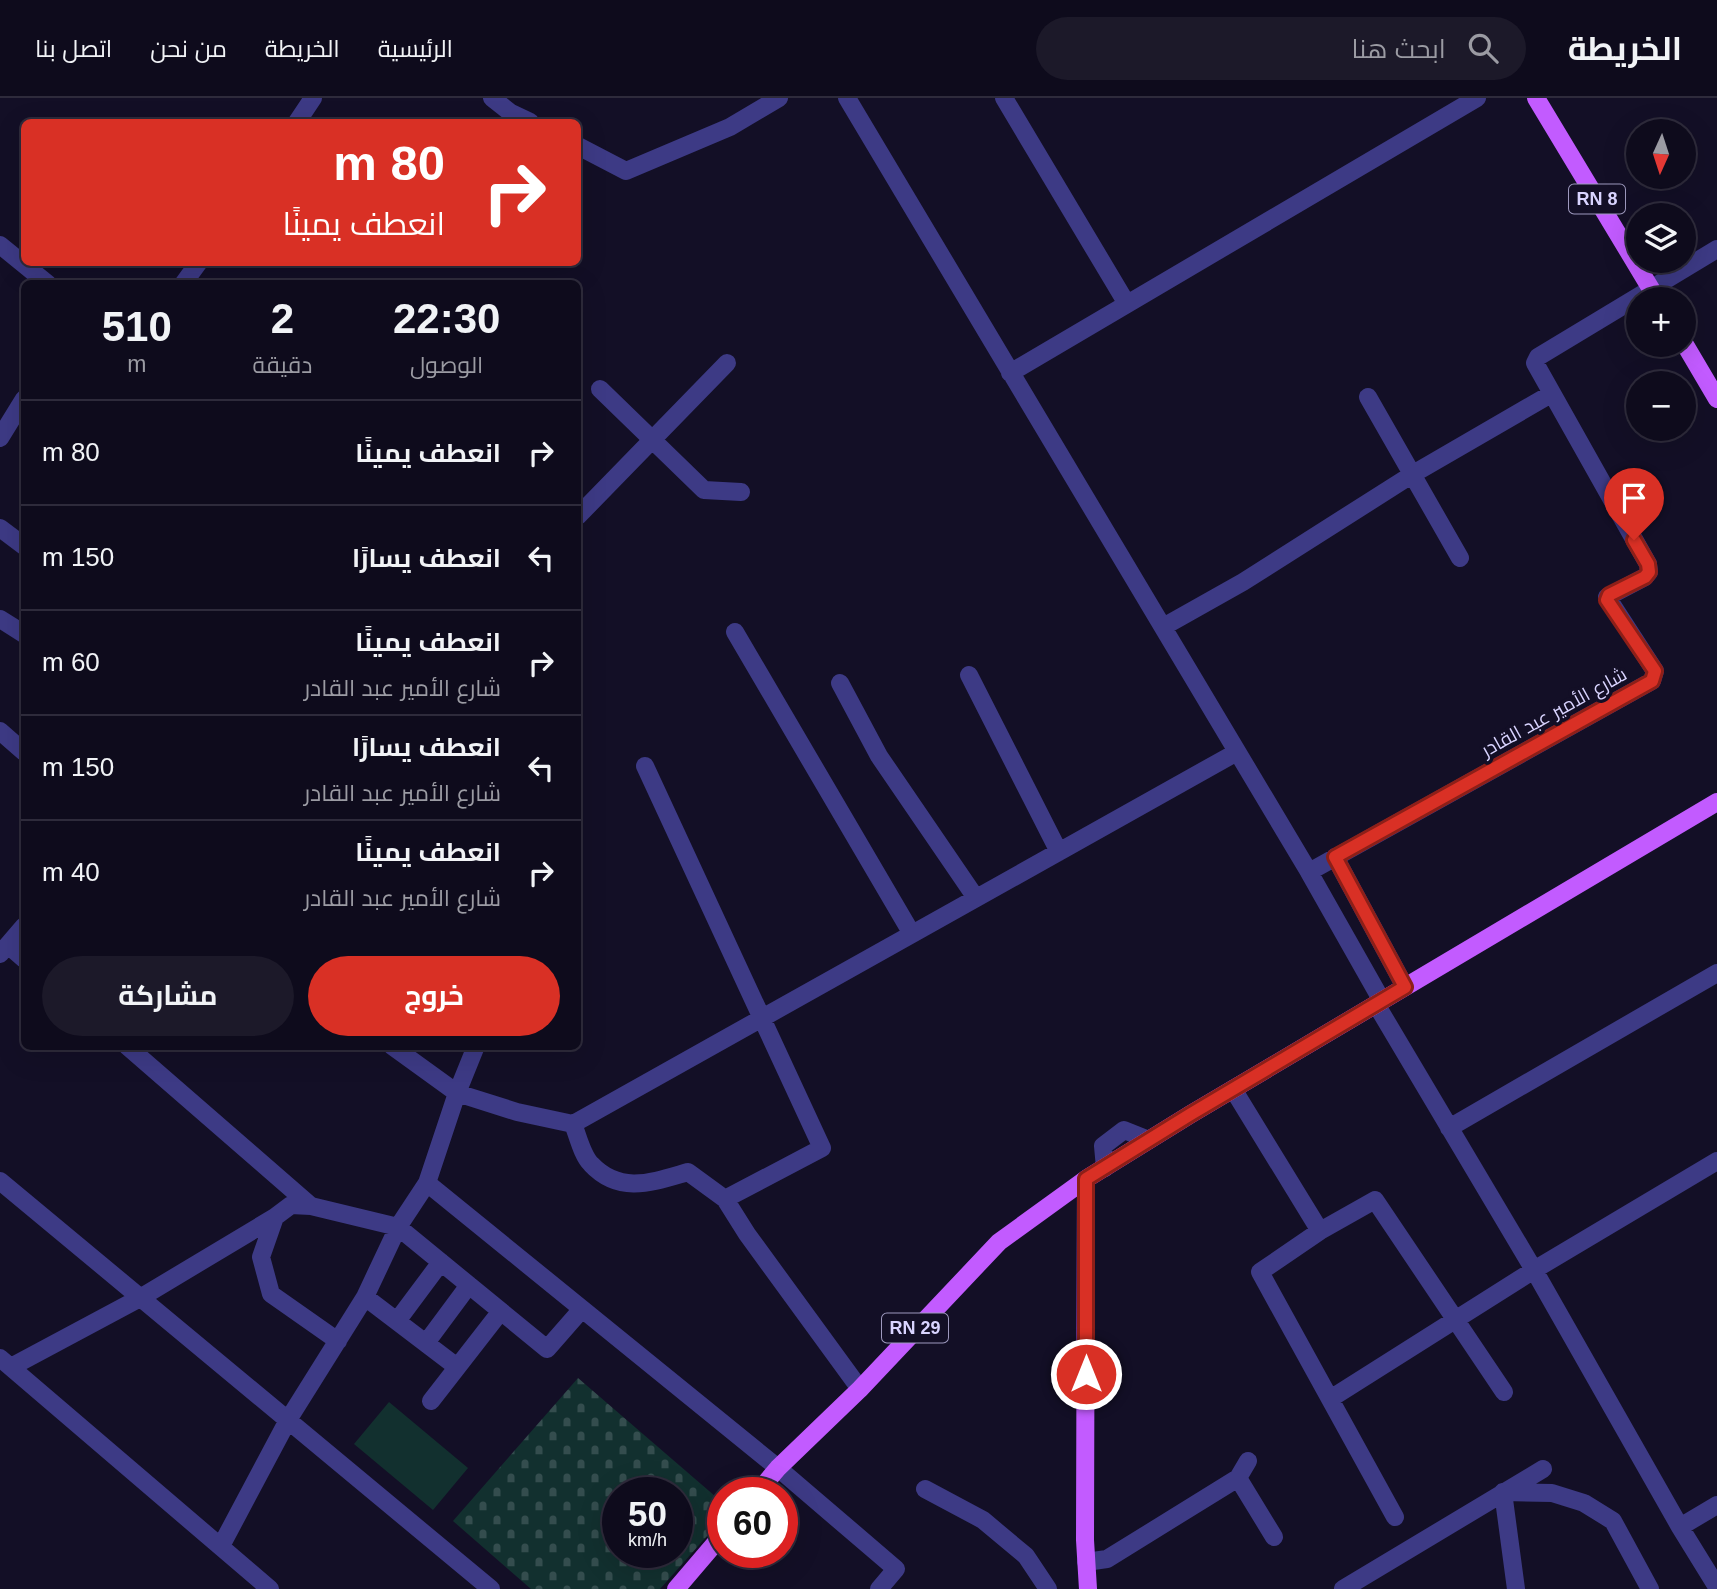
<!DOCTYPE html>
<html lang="ar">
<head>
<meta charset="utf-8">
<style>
	body { margin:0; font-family:Helvetica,Cairo,sans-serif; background:#1c1929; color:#f1f3f6; direction:rtl; height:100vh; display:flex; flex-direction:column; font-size:26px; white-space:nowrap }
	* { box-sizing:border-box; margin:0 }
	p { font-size:23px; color:#9b9ba3 }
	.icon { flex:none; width:38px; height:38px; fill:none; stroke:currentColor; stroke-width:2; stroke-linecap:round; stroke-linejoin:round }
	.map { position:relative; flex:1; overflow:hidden; direction:ltr }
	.details { position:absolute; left:21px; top:182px; width:560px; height:770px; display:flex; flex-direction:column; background:#0e0b1c; border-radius:10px; box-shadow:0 7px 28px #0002,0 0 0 2px #2e2b3b; direction:rtl }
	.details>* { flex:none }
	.banner { position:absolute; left:21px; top:21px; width:560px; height:147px; border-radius:10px; box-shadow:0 7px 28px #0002,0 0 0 2px #2e2b3b; direction:rtl; background:#d93025; color:#fff; overflow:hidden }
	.needle { width:46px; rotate:183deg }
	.fabs { position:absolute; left:1626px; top:21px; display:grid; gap:14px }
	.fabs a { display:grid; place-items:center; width:70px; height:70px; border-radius:50%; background:#0e0b1c; box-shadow:0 7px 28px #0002,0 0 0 2px #2e2b3b; font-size:35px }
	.speed { position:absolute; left:602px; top:1379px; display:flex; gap:14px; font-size:35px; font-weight:700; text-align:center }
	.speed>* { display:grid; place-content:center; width:91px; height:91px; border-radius:50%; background:#0e0b1c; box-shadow:0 7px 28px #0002,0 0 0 2px #2e2b3b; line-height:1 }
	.speed small { font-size:18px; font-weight:400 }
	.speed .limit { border:10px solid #d22; background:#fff; color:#111 }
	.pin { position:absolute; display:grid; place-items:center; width:60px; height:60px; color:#fff; margin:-72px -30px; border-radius:50% 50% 50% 0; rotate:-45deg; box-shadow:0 0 7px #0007 }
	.pin .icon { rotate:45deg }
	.me { position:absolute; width:77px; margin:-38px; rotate:0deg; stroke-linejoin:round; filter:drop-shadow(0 0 5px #0008) }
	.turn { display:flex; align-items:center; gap:24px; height:147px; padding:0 21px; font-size:32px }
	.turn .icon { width:91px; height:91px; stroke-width:2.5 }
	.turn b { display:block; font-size:49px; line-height:60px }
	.eta { display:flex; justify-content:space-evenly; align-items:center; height:119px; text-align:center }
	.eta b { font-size:42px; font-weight:700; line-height:49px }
	.primary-button { display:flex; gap:14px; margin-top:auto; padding:14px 21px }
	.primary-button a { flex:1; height:80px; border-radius:42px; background:#d93025; color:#fff; font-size:28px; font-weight:700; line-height:80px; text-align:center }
	.primary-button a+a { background:#1c1929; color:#f1f3f6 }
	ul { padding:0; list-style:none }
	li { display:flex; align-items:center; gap:21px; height:105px; padding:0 21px; border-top:2px solid #2e2b3b }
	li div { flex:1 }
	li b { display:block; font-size:26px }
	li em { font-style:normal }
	header { display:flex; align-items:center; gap:42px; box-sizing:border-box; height:98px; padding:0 35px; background:#0e0b1c; border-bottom:2px solid #2e2b3b }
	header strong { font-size:33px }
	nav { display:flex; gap:38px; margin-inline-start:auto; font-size:24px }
	.search { width:490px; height:63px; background:#1c1929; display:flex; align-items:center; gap:18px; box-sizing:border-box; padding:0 24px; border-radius:38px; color:#9b9ba3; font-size:26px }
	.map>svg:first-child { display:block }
	.cemetery { fill:url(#cemetery-stones); fill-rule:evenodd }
	.garden { fill:#12302f }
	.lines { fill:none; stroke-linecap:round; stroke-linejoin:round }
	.minor { stroke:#3d3a85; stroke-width:18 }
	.major { stroke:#c25bff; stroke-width:18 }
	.route-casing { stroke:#8d1f18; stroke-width:18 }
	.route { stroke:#d93025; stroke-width:12 }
	.labels { text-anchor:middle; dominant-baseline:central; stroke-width:7; stroke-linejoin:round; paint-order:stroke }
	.shield { fill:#130f26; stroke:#9e99be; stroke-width:2 }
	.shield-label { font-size:18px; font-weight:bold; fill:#d9d4ff }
	.street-label { font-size:19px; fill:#d9d4ff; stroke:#130f26 }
</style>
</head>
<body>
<header>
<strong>الخريطة</strong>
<div class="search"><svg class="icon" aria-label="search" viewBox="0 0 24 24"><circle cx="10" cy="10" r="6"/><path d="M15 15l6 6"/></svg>ابحث هنا</div>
<nav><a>الرئيسية</a><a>الخريطة</a><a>من نحن</a><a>اتصل بنا</a></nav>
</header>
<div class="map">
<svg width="1717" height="1491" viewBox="0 0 1717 1491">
	<defs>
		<pattern id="cemetery-stones" width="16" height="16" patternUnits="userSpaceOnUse" patternTransform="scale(1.75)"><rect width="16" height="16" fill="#12302f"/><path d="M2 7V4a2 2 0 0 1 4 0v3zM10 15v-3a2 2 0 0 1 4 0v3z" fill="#344d4e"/></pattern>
	</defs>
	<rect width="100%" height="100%" fill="#130f26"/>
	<path class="cemetery" d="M578,1280L723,1405V1420L660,1491H531L453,1423ZM618,1395H677V1454H618Z"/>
	<path class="garden" d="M389,1304L468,1370L433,1412L354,1346Z"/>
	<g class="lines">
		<path class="minor" d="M492,0L511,15L530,24
			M847,0L1309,774L1382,903
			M1004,0L1127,206
			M297,24L313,0
			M578,48L626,73L730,29L779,0
			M0,147L48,186
			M183,186L199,164
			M1010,275L1477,0
			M600,291L704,392L741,394
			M1368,299L1460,460
			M0,340L24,301
			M578,418L727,265
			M0,430L24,448
			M0,521L24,536
			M1163,529L1243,484L1413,376L1551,296
			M735,534L912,836
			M969,577L1059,754
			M840,585L879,658L976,800
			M0,633L24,654
			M645,668L822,1050L725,1101
			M1335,759L1405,889
			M1309,774L1652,583L1655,573L1607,499L1645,479L1649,474L1648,466L1535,265L1538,259L1717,151
			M8,847L24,861
			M0,856L24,828
			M1376,906L1534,1172L1680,1429L1717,1489
			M127,948L311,1108
			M392,948L457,995L517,1014L573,1026L1237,654
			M1233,991L1320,1133
			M573,1026C578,1038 582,1057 591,1066C620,1097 653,1084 688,1074L725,1101L747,1136L860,1291
			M1449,1030L1717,875
			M1105,1070L1103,1048L1124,1032L1149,1042
			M0,1083L491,1491
			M427,1085L778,1370L896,1471L879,1491
			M365,1199L457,1269
			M397,1223L441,1164
			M338,1243L271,1196L261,1159L275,1119L291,1107L311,1108L398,1129L547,1251L582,1211
			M426,1245L469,1187
			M0,1260L270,1491
			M11,1269L140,1200L275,1119
			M1330,1301L1534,1172L1717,1063
			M431,1303L501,1213
			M1238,1380L1274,1439
			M925,1391L983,1422L1026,1458L1048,1491
			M1395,1419L1260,1174L1320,1133L1375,1102L1504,1294
			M1680,1429L1717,1407
			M221,1448L288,1322L365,1199L398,1129L427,1085L457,995L476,948
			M1086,1464L1107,1461L1238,1380L1248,1363
			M1343,1491L1543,1371
			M1516,1491L1503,1394L1552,1395L1584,1405L1613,1423L1650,1491"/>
		<path class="major" d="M1536,0L1657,201
			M1684,245L1717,301
			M1086,1081L1085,1442L1088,1491
			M757,1395L778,1370L860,1291L999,1144L1086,1081L1191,1016L1717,704
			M676,1491L723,1436"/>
	</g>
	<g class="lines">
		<g class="route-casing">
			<path id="route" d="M1086,1276V1081L1191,1016L1405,889L1335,759L1652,583L1655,573L1607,502L1609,497L1645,479L1649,474L1648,466L1634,442"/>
		</g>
		<use href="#route" class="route"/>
	</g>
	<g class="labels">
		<g class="shield">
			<rect x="1569" y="86.5" width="56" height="29" rx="5"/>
			<rect x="882" y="1215.5" width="66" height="29" rx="5"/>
		</g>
		<g class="shield-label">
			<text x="1597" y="101">RN 8</text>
			<text x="915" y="1230">RN 29</text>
		</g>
		<g class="street-label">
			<text transform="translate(1554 614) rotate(-29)">شارع الأمير عبد القادر</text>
		</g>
	</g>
</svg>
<div class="fabs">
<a><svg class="needle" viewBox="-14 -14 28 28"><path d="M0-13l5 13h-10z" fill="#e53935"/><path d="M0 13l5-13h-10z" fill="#9b9ba3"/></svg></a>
<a><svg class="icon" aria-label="layers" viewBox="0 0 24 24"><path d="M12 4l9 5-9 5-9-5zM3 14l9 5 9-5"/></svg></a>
<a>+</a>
<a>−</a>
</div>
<div class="speed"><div>50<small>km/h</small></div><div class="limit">60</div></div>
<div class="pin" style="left:1634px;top:442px;background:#d93025"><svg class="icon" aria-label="arrive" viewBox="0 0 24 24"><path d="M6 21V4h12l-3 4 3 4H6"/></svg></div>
<svg class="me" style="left:1086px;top:1276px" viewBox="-20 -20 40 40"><circle r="17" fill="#d93025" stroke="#fff" stroke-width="3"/><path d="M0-11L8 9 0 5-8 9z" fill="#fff"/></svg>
<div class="banner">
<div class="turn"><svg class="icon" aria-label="right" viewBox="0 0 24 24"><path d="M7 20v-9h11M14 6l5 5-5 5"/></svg><div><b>80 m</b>انعطف يمينًا</div></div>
</div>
<section class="details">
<div class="eta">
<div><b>22:30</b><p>الوصول</p></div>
<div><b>2</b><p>دقيقة</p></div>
<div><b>510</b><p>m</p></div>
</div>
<ul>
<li><svg class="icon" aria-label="right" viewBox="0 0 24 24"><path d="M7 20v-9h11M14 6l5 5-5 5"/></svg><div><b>انعطف يمينًا</b></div><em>80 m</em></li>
<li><svg class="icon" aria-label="left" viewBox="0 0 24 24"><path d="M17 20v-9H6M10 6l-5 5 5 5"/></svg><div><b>انعطف يسارًا</b></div><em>150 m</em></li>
<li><svg class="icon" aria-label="right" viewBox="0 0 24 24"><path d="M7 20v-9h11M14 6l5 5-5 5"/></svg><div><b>انعطف يمينًا</b><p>شارع الأمير عبد القادر</p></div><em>60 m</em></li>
<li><svg class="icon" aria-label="left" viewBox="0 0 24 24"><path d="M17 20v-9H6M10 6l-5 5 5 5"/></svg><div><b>انعطف يسارًا</b><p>شارع الأمير عبد القادر</p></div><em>150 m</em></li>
<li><svg class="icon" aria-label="right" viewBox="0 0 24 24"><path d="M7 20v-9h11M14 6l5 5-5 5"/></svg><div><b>انعطف يمينًا</b><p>شارع الأمير عبد القادر</p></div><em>40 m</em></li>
</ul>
<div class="primary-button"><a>خروج</a><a>مشاركة</a></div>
</section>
</div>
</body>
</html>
